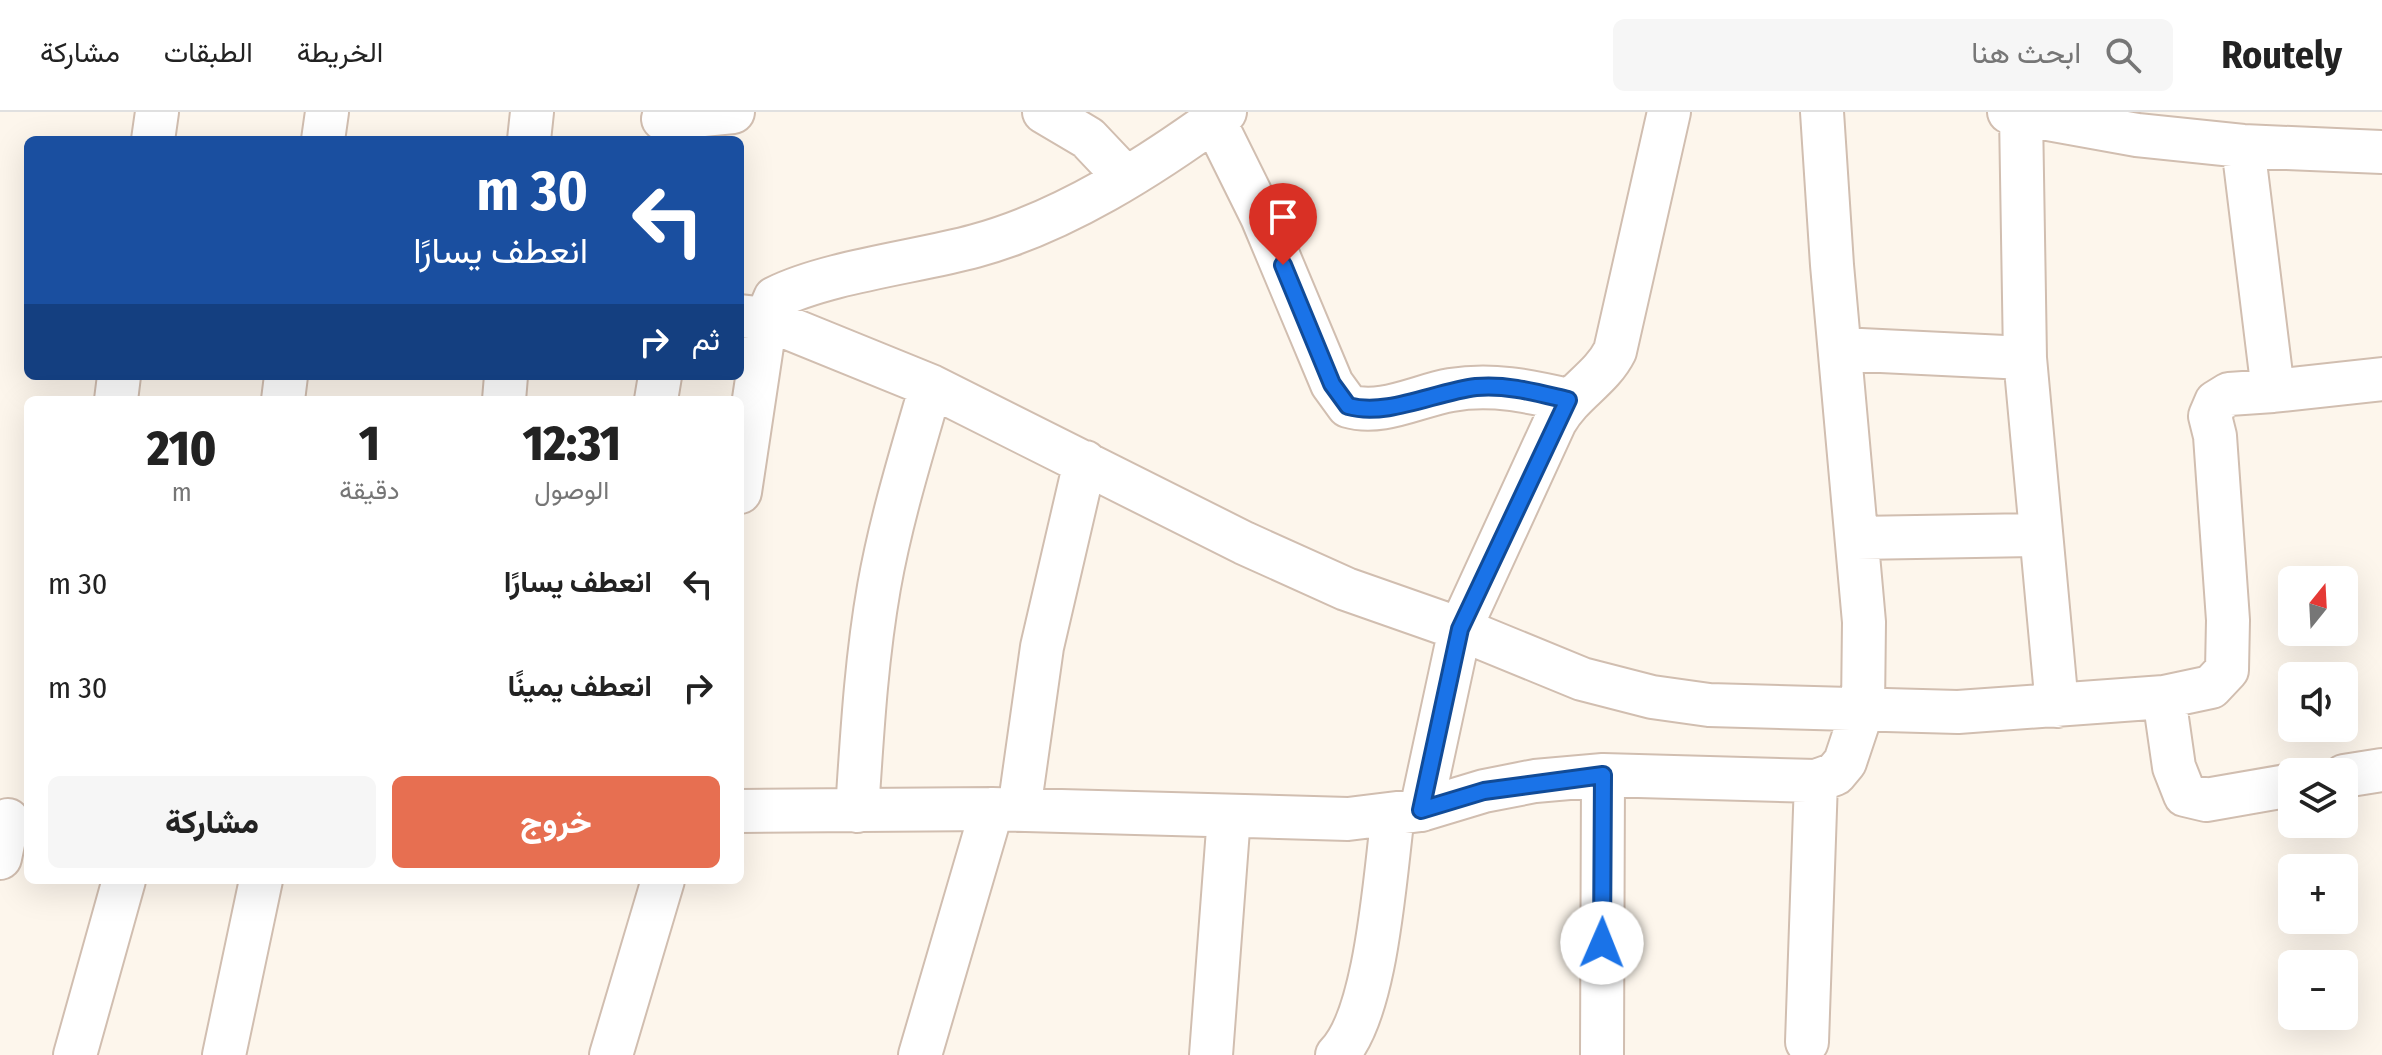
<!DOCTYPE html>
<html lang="ar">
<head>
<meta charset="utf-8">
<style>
	body { margin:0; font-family:"Fira Sans Condensed",Vazirmatn,sans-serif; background:#f6f6f6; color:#222; direction:rtl; height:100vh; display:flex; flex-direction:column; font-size:30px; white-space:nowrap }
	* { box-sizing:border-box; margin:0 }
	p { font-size:26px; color:#767676 }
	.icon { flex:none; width:44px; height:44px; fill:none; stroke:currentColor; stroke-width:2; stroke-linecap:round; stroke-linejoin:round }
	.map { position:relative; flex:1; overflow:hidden; direction:ltr }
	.sheet { position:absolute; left:24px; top:284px; width:720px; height:488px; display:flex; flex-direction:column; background:#fff; border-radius:12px; box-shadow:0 8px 32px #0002; direction:rtl }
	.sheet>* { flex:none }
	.banner { position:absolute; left:24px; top:24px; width:720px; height:244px; border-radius:12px; box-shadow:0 8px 32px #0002; direction:rtl; background:#1a4fa0; color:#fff; overflow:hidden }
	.needle { width:52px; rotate:18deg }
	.tools { position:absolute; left:2278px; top:454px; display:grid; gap:16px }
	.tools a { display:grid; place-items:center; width:80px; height:80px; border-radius:12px; background:#fff; box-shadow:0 8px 32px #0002; font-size:40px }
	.pin { position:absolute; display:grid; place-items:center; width:68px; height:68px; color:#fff; margin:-82px -34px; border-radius:50% 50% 50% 0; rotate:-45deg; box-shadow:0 0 8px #0007 }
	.pin .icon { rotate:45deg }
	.me { position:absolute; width:88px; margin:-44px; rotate:1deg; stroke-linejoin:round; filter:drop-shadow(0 0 6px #0008) }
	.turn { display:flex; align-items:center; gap:28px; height:168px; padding:0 24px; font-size:36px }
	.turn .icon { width:104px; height:104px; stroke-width:2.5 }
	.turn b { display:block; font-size:56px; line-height:68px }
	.then { display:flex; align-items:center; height:76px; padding:0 24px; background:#0003; gap:16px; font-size:30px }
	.eta { display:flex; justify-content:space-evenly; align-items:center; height:136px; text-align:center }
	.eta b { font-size:48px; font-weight:800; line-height:56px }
	.button { display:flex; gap:16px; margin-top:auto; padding:16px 24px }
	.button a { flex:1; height:92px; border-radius:12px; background:#e76f51; color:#fff; font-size:32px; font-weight:800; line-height:92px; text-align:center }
	.button a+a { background:#f6f6f6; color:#222 }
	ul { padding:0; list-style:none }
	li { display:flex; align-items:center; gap:24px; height:104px; padding:0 24px }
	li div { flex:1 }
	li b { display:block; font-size:30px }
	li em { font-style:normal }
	header { display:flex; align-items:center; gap:48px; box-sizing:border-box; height:112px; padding:0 40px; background:#fff; border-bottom:2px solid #e0e0e0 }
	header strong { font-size:38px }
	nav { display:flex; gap:44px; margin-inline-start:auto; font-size:28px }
	.search { width:560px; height:72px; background:#f6f6f6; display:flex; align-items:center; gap:20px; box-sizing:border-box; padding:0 28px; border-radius:12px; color:#767676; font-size:30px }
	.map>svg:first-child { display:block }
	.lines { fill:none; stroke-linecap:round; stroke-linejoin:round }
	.minor-casing { stroke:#d1beb0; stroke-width:46 }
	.minor { stroke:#fff; stroke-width:42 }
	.route-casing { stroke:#114b97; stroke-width:20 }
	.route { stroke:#1a73e8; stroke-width:14 }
</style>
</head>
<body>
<header>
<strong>Routely</strong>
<div class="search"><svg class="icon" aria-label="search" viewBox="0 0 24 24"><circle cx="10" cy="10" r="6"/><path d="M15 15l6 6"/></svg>ابحث هنا</div>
<nav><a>الخريطة</a><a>الطبقات</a><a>مشاركة</a></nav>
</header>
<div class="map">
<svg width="2382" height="943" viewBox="0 0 2382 943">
	<rect width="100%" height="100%" fill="#fdf6ec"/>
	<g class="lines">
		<g class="minor-casing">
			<path id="minor" d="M1044,0L1088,26L1124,64
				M1669,0L1615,239C1601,267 1572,280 1555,310L1460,517L1582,567L1652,585L1709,593L1958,600L2164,585L2174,655L2185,683L2206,688L2292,673
				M2009,0L2137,23L2243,34L2382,40
				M2021,2L2025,246L2057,594
				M663,7L733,0
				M1214,8L1262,105L1332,272L1348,294C1382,304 1417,284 1451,278C1492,271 1528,279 1568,288
				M153,28L157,0
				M323,28L327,0
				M529,28L532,0
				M2243,34L2273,279L2382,267
				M740,204L766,207L931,274L1244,431L1346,477L1460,517L1421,698
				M1840,237L2025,246
				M116,288L119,264
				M283,288L286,264
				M504,288L506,264
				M656,288L660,264
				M740,380L766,207L775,186C827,160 916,150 975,134C1064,110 1151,54 1225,0
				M1857,426L2041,423
				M2164,585L2211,575L2227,558L2228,508L2215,324L2210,304L2216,290L2229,282L2273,279
				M2344,664L2382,658
				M1816,669L1835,662L1845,650L1863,596L1864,510L1832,153L1822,0
				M1019,698L1042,535L1085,350
				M740,699L992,697L1348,707L1421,698L1484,679L1535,669L1603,663L1816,669L1807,930
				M857,699C862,624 866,549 879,475C891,407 912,340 931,274
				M0,746L8,708
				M75,943L124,768
				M224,943L261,768
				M611,943L663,768
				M920,943L992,697
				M1211,943L1229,704
				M1337,943C1377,903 1385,761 1393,703
				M1602,943L1603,663"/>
		</g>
		<use href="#minor" class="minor"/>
	</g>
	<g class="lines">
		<g class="route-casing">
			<path id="route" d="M1283,153L1332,272L1348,294C1387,305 1435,280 1476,275C1507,272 1538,281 1568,288L1460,517L1421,698L1484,679L1603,663L1602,831"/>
		</g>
		<use href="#route" class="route"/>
	</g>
</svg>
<div class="tools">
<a><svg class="needle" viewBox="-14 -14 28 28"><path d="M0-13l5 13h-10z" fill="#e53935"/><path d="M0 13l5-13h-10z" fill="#767676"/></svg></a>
<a><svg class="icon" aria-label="sound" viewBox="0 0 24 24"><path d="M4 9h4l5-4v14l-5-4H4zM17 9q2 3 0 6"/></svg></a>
<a><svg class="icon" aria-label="layers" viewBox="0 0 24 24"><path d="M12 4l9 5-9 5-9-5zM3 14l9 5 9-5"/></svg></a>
<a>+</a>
<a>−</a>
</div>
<div class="pin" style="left:1283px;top:153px;background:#d93025"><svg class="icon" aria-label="arrive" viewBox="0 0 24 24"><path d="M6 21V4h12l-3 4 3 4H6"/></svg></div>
<svg class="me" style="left:1602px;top:831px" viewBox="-20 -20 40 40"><circle r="19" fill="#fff"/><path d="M0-13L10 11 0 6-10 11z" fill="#1a73e8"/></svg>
<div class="banner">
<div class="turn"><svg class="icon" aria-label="left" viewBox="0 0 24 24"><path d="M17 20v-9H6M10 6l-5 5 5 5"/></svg><div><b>30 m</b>انعطف يسارًا</div></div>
<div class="then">ثم<svg class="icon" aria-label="right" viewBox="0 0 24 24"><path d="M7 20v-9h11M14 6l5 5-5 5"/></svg></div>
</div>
<section class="sheet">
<div class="eta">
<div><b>12:31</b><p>الوصول</p></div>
<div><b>1</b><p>دقيقة</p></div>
<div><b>210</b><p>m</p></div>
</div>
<ul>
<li><svg class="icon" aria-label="left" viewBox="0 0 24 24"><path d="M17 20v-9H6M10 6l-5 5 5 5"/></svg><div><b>انعطف يسارًا</b></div><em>30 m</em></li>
<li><svg class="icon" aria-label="right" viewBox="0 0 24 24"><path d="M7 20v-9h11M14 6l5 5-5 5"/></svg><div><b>انعطف يمينًا</b></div><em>30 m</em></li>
</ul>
<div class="button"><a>خروج</a><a>مشاركة</a></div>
</section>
</div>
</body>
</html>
